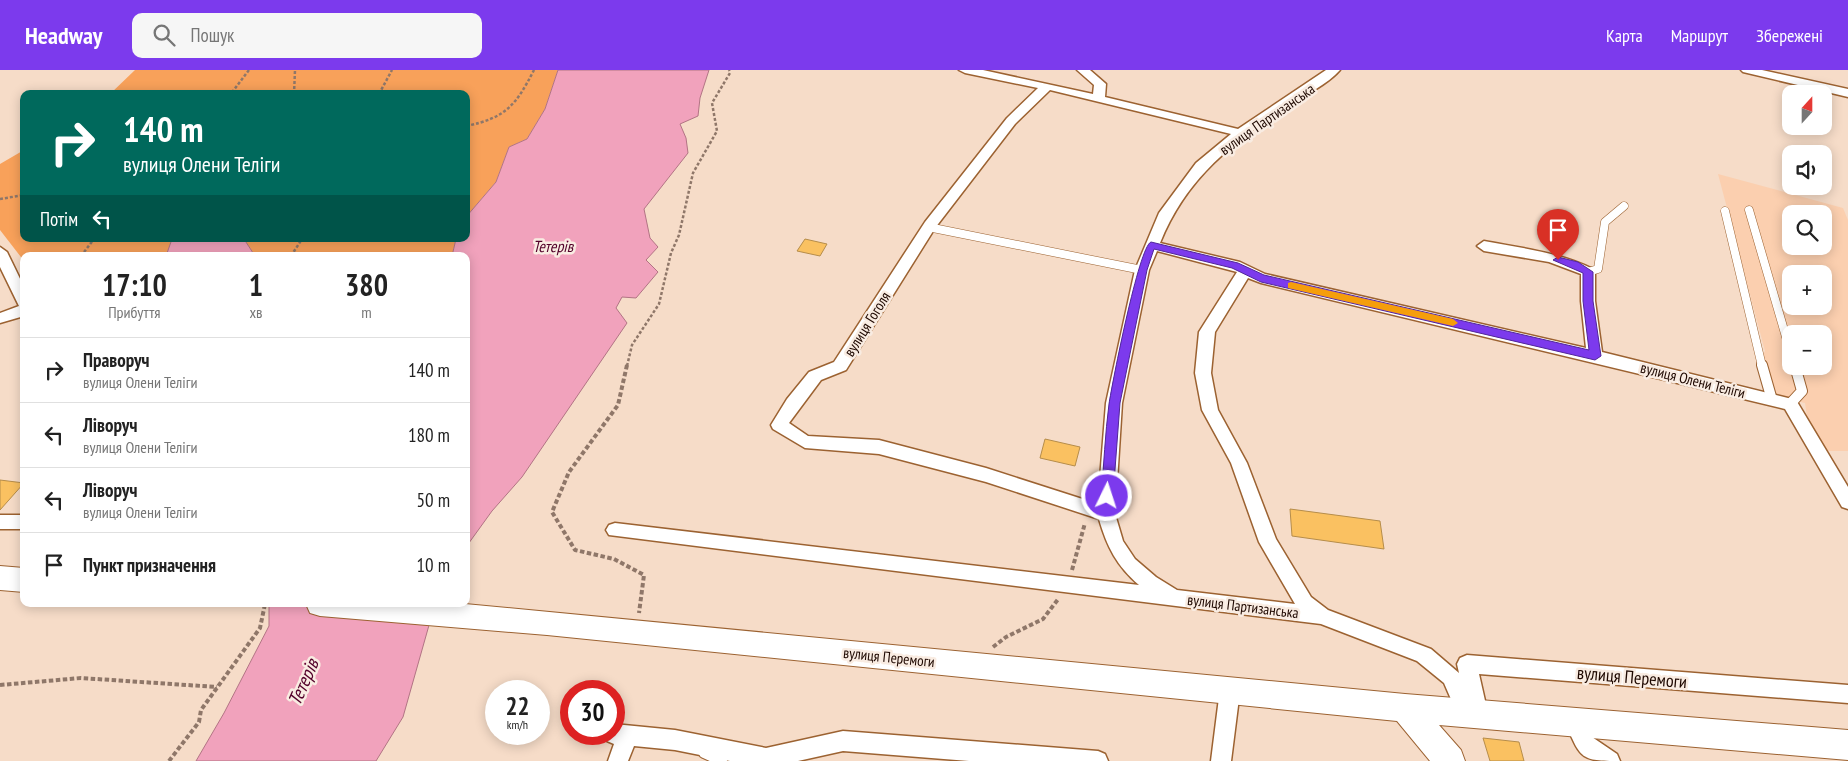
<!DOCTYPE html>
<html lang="uk">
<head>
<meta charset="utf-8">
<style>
	body { margin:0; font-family:"PT Sans Narrow",sans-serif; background:#f6f6f6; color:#222; height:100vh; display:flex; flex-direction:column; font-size:19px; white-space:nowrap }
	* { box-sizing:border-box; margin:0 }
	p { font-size:16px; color:#767676 }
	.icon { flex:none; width:28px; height:28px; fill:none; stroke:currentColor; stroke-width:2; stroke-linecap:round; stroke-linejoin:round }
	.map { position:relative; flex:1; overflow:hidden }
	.side { position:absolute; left:20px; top:182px; width:450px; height:355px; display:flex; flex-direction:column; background:#fff; border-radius:10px; box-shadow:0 2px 12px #0003 }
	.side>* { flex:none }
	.top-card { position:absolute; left:20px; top:20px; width:450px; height:152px; border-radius:10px; box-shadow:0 2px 12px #0003; background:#00695c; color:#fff; overflow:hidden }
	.needle { width:32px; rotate:21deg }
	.buttons { position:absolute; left:1782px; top:15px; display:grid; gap:10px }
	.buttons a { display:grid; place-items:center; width:50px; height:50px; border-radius:10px; background:#fff; box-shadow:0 2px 12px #0003; font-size:25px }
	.speed { position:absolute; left:485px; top:610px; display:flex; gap:10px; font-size:25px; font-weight:700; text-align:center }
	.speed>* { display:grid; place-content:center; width:65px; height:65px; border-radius:50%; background:#fff; box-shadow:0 2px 12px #0003; line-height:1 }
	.speed small { font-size:12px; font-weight:400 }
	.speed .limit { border:8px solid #d22; background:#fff; color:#111 }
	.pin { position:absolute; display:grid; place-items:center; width:42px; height:42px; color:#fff; margin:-51px -21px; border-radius:50% 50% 50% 0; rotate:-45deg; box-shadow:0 0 5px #0007 }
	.pin .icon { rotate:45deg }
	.me { position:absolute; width:55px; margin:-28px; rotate:4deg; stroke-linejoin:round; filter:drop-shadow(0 0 4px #0008) }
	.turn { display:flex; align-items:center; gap:18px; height:105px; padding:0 20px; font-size:22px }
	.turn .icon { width:65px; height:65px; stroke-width:2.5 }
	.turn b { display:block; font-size:35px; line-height:42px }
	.then { display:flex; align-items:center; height:48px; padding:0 20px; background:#0003; gap:10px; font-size:19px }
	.eta { display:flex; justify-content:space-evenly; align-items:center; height:85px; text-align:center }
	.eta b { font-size:30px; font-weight:700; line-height:35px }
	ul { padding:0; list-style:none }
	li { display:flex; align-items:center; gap:15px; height:65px; padding:0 20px; border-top:1px solid #e0e0e0 }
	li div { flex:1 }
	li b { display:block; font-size:19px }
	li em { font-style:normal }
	header { display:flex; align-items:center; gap:30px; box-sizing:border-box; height:70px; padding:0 25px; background:#7c3aed; color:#fff }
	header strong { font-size:24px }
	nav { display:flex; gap:28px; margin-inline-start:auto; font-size:18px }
	.search { width:350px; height:45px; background:#f6f6f6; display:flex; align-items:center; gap:12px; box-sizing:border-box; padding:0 18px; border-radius:10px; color:#767676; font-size:19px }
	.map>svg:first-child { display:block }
	.built { fill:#fbcfaf; fill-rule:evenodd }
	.green { fill:#f8a15a }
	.water { fill:#f1a2bc; stroke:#b27484 }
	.building { fill:#fac161; stroke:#b68d4a }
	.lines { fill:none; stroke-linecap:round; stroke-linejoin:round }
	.lane-far1-casing { stroke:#9c6231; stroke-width:9 }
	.lane-casing { stroke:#9c6231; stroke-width:12 }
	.street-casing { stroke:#9c6231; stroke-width:3 }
	.secondary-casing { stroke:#9c6231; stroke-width:2 }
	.path-far1 { stroke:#8f7769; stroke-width:2.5; stroke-dasharray:3 2; stroke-linecap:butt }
	.path { stroke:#8f7769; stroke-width:4; stroke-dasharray:4.5 2.5; stroke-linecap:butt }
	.lane-far1 { stroke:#fff; stroke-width:8 }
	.lane { stroke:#fff; stroke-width:10 }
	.street { fill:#fff; fill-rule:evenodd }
	.secondary { fill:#fff; fill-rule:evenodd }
	.route { fill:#7c3aed; stroke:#51269a }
	.slow { fill:#f59e0b }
	.labels { text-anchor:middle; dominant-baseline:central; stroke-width:5; stroke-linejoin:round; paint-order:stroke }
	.street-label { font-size:15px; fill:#1e0800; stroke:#f9ece2 }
	.water-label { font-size:16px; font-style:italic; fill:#53012a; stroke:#f9ece2 }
	.near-street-label { font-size:18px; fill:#1e0800; stroke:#f9ece2 }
	.near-water-label { font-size:19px; font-style:italic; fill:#53012a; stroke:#f9ece2 }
</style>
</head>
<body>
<header>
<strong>Headway</strong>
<div class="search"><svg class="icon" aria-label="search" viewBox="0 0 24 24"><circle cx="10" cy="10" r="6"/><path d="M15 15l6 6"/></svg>Пошук</div>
<nav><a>Карта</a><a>Маршрут</a><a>Збережені</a></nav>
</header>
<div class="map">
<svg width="1848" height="691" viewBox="0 0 1848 691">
	<rect width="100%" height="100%" fill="#f6dcc8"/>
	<path class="built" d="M1718,104L1843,138L1848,150V381H1824L1807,347L1805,333L1770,325L1762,287L1765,281ZM1791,144H1824V176H1791ZM1791,204H1824V236H1791ZM1791,264H1824V296H1791Z"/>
	<path class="green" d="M135,0H558L545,39L527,69L509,77L496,112L466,147V24H110Z
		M24,80V169H172L166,186H24V191L0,160V94Z
		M244,169H456L452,186H255Z"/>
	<path class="water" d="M558,0H709L700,28L698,46L680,54L686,68L688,83L644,139L650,168L658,177L646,190L658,202L636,228L622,227L616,238L627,253L522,407L492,441L466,477V186H452L456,169H466V147L496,112L509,77L527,69L545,39Z
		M172,169H244L255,186H166Z
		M269,534H435L403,647L376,691H196L224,643L269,556Z"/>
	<path class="building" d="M805,169L827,174L820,186L797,181Z
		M1045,369L1080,377L1075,396L1040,388Z
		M0,410L24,413L0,440Z
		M1290,439L1380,451L1384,479L1292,466Z
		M1483,668L1519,672L1524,691H1490Z"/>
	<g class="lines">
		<g class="lane-far1-casing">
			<path id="lane-far1" d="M1749,140L1791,284
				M1725,141L1762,296
				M928,157L1142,200
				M1588,202L1598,199L1605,152L1624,136"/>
		</g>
		<g class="lane-casing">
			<path id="lane" d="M1762,295L1772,330
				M1790,334L1802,321L1795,296
				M704,683L722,691"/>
		</g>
		<g class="street-casing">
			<path id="street" d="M959,0H983L1093,24L1094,15L1077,0H1090L1106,14L1105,27L1238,59L1326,0H1340C1328,14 1305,25 1289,35C1232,74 1187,106 1160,173L1240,192L1265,204L1586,278L1581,231V204L1549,192L1484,181L1477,176L1484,171C1521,178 1558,182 1593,199L1595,202V231L1602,282L1796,330L1848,417V439L1842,437L1785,339L1261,213L1248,208L1215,262L1211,303L1218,340L1247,393L1276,469L1311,527L1328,540L1431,579L1459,603L1457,594L1460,588L1467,585L1848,615V633L1479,604L1488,644L1485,651L1478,654L1471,651L1467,653L1460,650L1444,613L1417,591L1321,554L609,465L606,460L609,455L615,453L1139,515C1117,496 1107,477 1099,449L986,412L879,384L805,378L773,359L771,355L787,329L809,302L834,292L925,152L1007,48L1038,18L965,3ZM1050,20L1231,64L1196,93L1159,143L1135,200L1106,333L1098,434L986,398L879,370L808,366L789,353L821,310L846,300L935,158L1015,54ZM1157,181L1237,202L1199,262L1195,303L1202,340L1231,393L1259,472L1295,534L1177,520L1156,507L1135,489L1123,471L1115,444L1122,333L1149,200Z
				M1741,0H1762L1848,19V27L1743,2Z
				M0,177L7,182L24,217V246L0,253V243L19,236L0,197Z
				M0,445H24V459H0Z
				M1230,611L1237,613L1240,620L1231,691H1211L1220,620L1223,613Z
				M1575,642L1582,645L1592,667L1617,684L1620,691C1580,691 1581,689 1565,652L1568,645Z
				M614,654L675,660L766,678L843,661L1098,681L1105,684L1108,691H969L843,681L798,691H730L675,680L634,676L628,691H608L614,674L607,671L604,664H614Z"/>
		</g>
		<g class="secondary-casing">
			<path id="secondary" d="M0,496L24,498V522L0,520Z
				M306,534H465L1405,624L1848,660V690L1439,655L1461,680L1465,691H1430L1397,651L547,565L320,546L310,543Z"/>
		</g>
		<path class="path-far1" d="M227,24L233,21L249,0
			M294,24L295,0
			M379,24L392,0
			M466,56C506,48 516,35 534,0
			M0,129L24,125
			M81,186L94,169
			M291,186L302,169
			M627,296L632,275L659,234L671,183L679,165L693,103L717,61L712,33L730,3L729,0"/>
		<path class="path" d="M627,295L618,335L569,402L552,442L575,480L614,489L644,505L639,543
			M1072,500L1085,453
			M993,577L1006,567L1043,549L1059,528
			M0,615L81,608L217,617
			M169,691L199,652L201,640L260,558L265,534"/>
		<use href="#lane-far1" class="lane-far1"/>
		<use href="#lane" class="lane"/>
		<use href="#street" class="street"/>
		<use href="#secondary" class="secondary"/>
	</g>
	<path class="route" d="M1151,172L1238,193L1264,205L1589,280L1583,231V203L1553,190L1558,187L1578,192L1593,202V231L1601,286L1595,290L1261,212L1232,198L1154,179L1147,200L1120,333L1113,426L1107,430L1101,426C1104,395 1105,364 1109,334C1112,314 1139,176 1151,172Z"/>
	<path class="slow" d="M1291,212L1453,249L1458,253L1453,256L1288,218V213Z"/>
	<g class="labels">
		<g class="street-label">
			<text transform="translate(1267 49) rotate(-35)">вулиця Партизанська</text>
			<text transform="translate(867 254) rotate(-58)">вулиця Гоголя</text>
			<text transform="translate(1693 310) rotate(14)">вулиця Олени Теліги</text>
			<text transform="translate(1243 536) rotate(7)">вулиця Партизанська</text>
			<text transform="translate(889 587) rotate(6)">вулиця Перемоги</text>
		</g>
		<g class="water-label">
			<text x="553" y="176">Тетерів</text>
		</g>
		<g class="near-street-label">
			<text transform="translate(1632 607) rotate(5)">вулиця Перемоги</text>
		</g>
		<g class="near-water-label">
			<text transform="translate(303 612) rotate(-66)">Тетерів</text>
		</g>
	</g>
</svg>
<div class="buttons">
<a><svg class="needle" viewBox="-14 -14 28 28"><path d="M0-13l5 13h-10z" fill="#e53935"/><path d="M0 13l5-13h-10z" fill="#767676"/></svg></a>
<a><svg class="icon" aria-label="sound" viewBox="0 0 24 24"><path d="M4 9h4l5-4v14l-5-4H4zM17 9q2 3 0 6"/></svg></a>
<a><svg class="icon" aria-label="search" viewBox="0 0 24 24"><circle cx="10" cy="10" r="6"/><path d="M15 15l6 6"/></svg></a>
<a>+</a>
<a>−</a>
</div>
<div class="speed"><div>22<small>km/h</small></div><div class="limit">30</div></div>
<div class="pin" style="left:1558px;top:190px;background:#d93025"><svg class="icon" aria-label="arrive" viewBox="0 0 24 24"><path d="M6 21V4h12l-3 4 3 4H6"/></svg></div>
<svg class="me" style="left:1107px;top:426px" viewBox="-20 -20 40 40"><circle r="17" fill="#7c3aed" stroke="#fff" stroke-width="3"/><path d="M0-11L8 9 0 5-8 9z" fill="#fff"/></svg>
<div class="top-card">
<div class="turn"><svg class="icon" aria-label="right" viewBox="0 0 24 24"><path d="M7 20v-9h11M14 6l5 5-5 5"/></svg><div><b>140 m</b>вулиця Олени Теліги</div></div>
<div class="then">Потім<svg class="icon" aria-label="left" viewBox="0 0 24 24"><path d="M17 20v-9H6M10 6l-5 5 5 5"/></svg></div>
</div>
<section class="side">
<div class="eta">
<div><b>17:10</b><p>Прибуття</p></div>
<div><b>1</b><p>хв</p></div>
<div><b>380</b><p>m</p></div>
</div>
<ul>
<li><svg class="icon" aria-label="right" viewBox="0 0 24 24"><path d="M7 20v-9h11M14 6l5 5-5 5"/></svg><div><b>Праворуч</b><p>вулиця Олени Теліги</p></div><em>140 m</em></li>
<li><svg class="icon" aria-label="left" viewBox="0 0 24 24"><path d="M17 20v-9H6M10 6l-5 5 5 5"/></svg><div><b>Ліворуч</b><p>вулиця Олени Теліги</p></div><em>180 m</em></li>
<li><svg class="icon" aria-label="left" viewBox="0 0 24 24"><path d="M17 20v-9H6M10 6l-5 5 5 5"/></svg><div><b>Ліворуч</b><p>вулиця Олени Теліги</p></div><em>50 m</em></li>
<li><svg class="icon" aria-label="arrive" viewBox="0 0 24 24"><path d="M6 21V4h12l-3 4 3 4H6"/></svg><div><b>Пункт призначення</b></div><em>10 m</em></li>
</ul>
</section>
</div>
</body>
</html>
